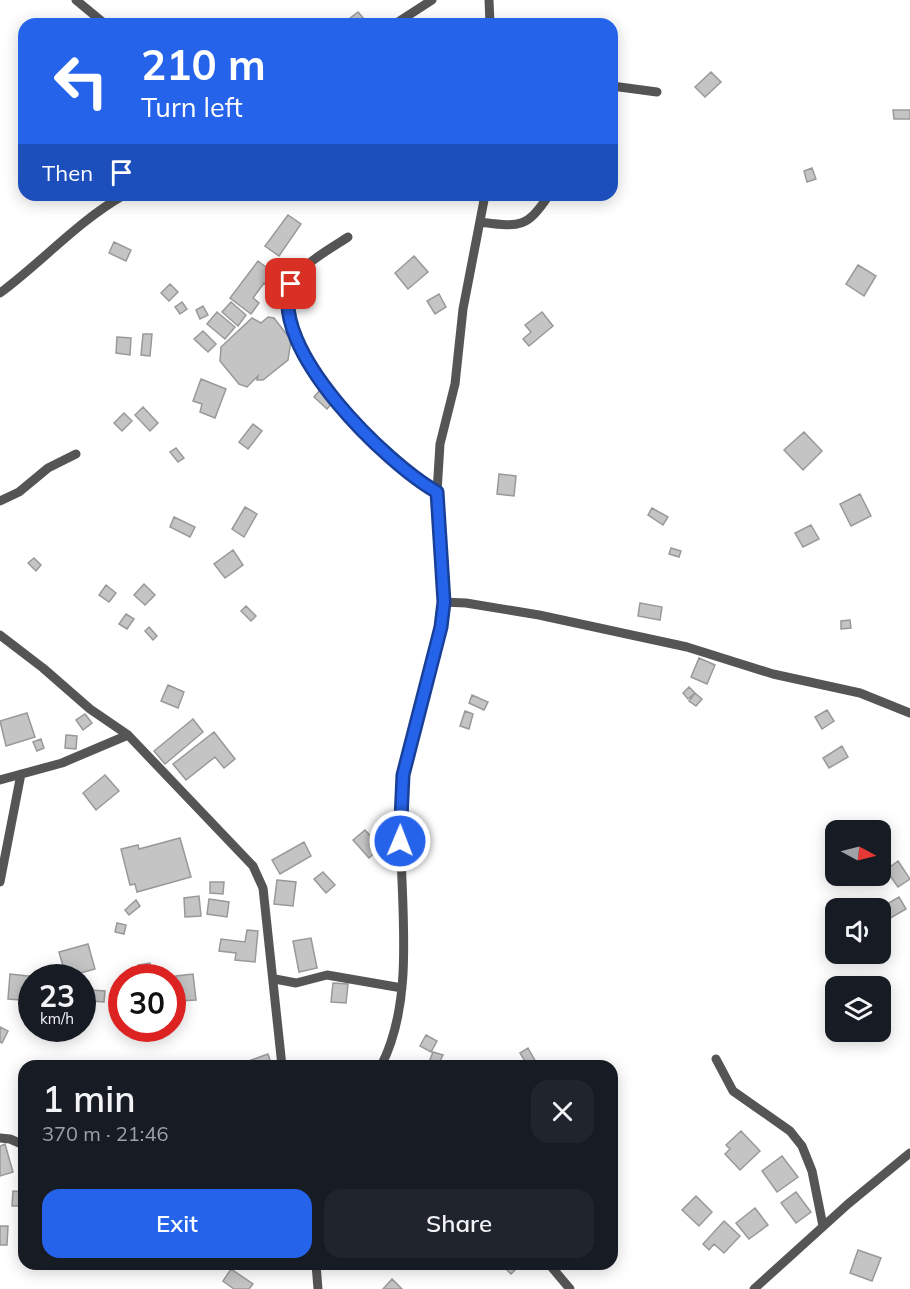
<!DOCTYPE html>
<html lang="en">
<head>
<meta charset="utf-8">
<style>
	body { margin:0; font-family:Mulish,sans-serif; background:#20242c; color:#f1f3f6; height:100vh; display:flex; flex-direction:column; font-size:22px; white-space:nowrap }
	* { box-sizing:border-box; margin:0 }
	p { font-size:20px; color:#9ea1a6 }
	.icon { flex:none; width:33px; height:33px; fill:none; stroke:currentColor; stroke-width:2; stroke-linecap:round; stroke-linejoin:round }
	.map { position:relative; flex:1; overflow:hidden }
	.sheet { position:absolute; left:18px; top:1060px; width:600px; height:210px; display:flex; flex-direction:column; background:#171b24; border-radius:18px; box-shadow:0 3px 15px #0003 }
	.sheet>* { flex:none }
	.guide { position:absolute; left:18px; top:18px; width:600px; height:183px; border-radius:18px; box-shadow:0 3px 15px #0003; background:#2563eb; color:#fff; overflow:hidden }
	.needle { width:39px; rotate:97deg }
	.buttons { position:absolute; left:825px; top:820px; display:grid; gap:12px }
	.buttons a { display:grid; place-items:center; width:66px; height:66px; border-radius:12px; background:#171b24; box-shadow:0 3px 15px #0003; font-size:30px }
	.speed { position:absolute; left:18px; top:964px; display:flex; gap:12px; font-size:30px; font-weight:700; text-align:center }
	.speed>* { display:grid; place-content:center; width:78px; height:78px; border-radius:50%; background:#171b24; box-shadow:0 3px 15px #0003; line-height:1 }
	.speed small { font-size:15px; font-weight:400 }
	.speed .limit { border:9px solid #d22; background:#fff; color:#111 }
	.pin { position:absolute; display:grid; place-items:center; width:51px; height:51px; color:#fff; margin:-26px; border-radius:12px; box-shadow:0 3px 9px #0006 }
	.me { position:absolute; width:66px; margin:-33px; rotate:1deg; stroke-linejoin:round; filter:drop-shadow(0 0 4px #0008) }
	.turn { display:flex; align-items:center; gap:21px; height:126px; padding:0 24px; font-size:27px }
	.turn .icon { width:78px; height:78px; stroke-width:2.5 }
	.turn b { display:block; font-size:42px; line-height:51px }
	.then { display:flex; align-items:center; height:57px; padding:0 24px; background:#0003; gap:12px; font-size:22px }
	.round { display:grid; place-items:center; flex:none; width:63px; height:63px; border-radius:18px; background:#20242c }
	.head { display:flex; align-items:center; justify-content:space-between; height:102px; padding:0 24px }
	h1 { font-size:36px; font-weight:600; line-height:45px }
	.action { display:flex; gap:12px; margin-top:auto; padding:12px 24px }
	.action a { flex:1; height:69px; border-radius:18px; background:#2563eb; color:#fff; font-size:24px; font-weight:600; line-height:69px; text-align:center }
	.action a+a { background:#20242c; color:#f1f3f6 }
	.map>svg:first-child { display:block }
	.building { fill:#c4c4c4; stroke:#999; stroke-width:1.5 }
	.lines { fill:none; stroke-linecap:round; stroke-linejoin:round }
	.street { stroke:#555; stroke-width:9 }
	.route-casing { stroke:#184099; stroke-width:15 }
	.route { stroke:#2563eb; stroke-width:10 }
</style>
</head>
<body>
<div class="map">
<svg width="910" height="1289" viewBox="0 0 910 1289">
	<rect width="100%" height="100%" fill="#fff"/>
	<path class="building" d="M358,12L365,20L359,24H347L345,22Z
		M711,72L721,82L705,97L695,87Z
		M893,110H910V119H894Z
		M812,168L816,179L807,182L804,171Z
		M288,215L301,224L279,256L265,246Z
		M114,242L131,250L126,261L109,253Z
		M414,256L428,272L408,289L395,273Z
		M258,261L287,283L278,294L264,283L253,298L259,303L251,314L230,298Z
		M858,265L876,276L864,296L846,284Z
		M170,284L178,292L169,301L161,293Z
		M439,294L446,307L435,314L427,301Z
		M182,302L187,309L180,314L175,307Z
		M231,302L246,315L238,326L222,312Z
		M203,306L208,315L200,319L196,310Z
		M217,312L235,327L225,339L207,324Z
		M542,312L553,326L529,346L523,339L531,332L525,325Z
		M268,317L274,318L291,340L288,360L263,380H257L258,376L247,387L239,384L220,361L221,347L252,318L261,323Z
		M203,331L216,344L208,352L194,339Z
		M143,334H152L150,356L141,355Z
		M117,337L131,338L130,355L116,353Z
		M201,379L226,389L215,418L200,412L202,404L193,401Z
		M320,390L334,401L327,409L314,397Z
		M143,407L158,423L150,431L135,415Z
		M124,413L132,421L122,431L114,423Z
		M253,424L262,431L248,449L239,442Z
		M804,432L822,451L803,470L784,450Z
		M176,448L184,458L178,462L170,452Z
		M499,474L516,476L514,496L497,494Z
		M860,494L871,516L851,526L840,504Z
		M245,507L257,514L244,537L232,529Z
		M652,508L668,517L663,525L648,515Z
		M174,517L195,527L190,537L170,527Z
		M811,525L819,539L803,547L795,533Z
		M671,548L681,551L679,557L669,554Z
		M233,550L243,565L225,578L214,564Z
		M34,558L41,565L36,571L28,563Z
		M144,584L155,595L145,605L134,595Z
		M106,585L116,593L109,602L99,595Z
		M640,603L662,607L660,620L638,616Z
		M246,606L256,616L251,621L241,611Z
		M126,614L134,619L127,629L119,624Z
		M850,620L851,628L841,629V621Z
		M149,627L157,636L153,640L145,631Z
		M699,658L715,665L707,684L691,677Z
		M168,685L184,692L178,708L161,701Z
		M689,687L695,693L688,699L683,693Z
		M695,693L702,699L696,706L689,701Z
		M472,695L488,702L484,710L469,703Z
		M827,710L834,721L822,729L815,717Z
		M465,711L473,714L469,729L460,726Z
		M27,713L35,737L6,746L0,721Z
		M85,714L92,723L83,730L76,720Z
		M193,719L203,732L165,764L154,751Z
		M214,732L235,759L224,768L215,757L186,780L173,764Z
		M66,735L77,736L76,749L65,748Z
		M41,739L44,748L37,751L33,742Z
		M842,746L848,757L829,768L823,758Z
		M105,775L119,791L96,810L83,793Z
		M365,830L381,847L369,858L353,840Z
		M180,838L191,877L137,892L135,884L130,885L121,849L138,845L139,849Z
		M304,842L311,856L280,874L272,860Z
		M898,861L910,879L898,887L886,870Z
		M323,872L335,885L326,893L314,879Z
		M277,880L296,882L293,906L274,904Z
		M210,882H224L223,894L210,893Z
		M199,896L201,916L185,917L184,898Z
		M899,897L906,909L887,920L880,908Z
		M209,899L229,902L227,917L207,914Z
		M136,900L140,906L129,915L125,910Z
		M117,923L126,925L124,934L115,932Z
		M247,930L258,931L255,962L235,960L236,953L219,951L221,939L245,942Z
		M311,938L317,968L299,972L293,941Z
		M88,944L95,969L66,977L59,952Z
		M150,963L152,977L140,978L138,965Z
		M10,974L37,977L32,978V1001L8,999Z
		M193,974L196,1000L179,1001L176,976Z
		M333,983L348,984L346,1003L331,1002Z
		M90,990L105,991L104,1002L90,1001Z
		M0,1027L8,1031L2,1043L0,1042Z
		M426,1035L437,1041L431,1052L420,1046Z
		M528,1048L537,1064L533,1066H528L520,1053Z
		M433,1052L443,1055L438,1065L429,1062Z
		M268,1054L272,1066H248L246,1062Z
		M741,1131L760,1151L740,1170L725,1154L730,1149L726,1145Z
		M5,1144L13,1172L0,1176V1146Z
		M782,1156L798,1177L777,1192L762,1171Z
		M13,1191L24,1192V1206H12Z
		M796,1192L811,1212L796,1223L781,1203Z
		M696,1196L712,1212L699,1226L682,1210Z
		M755,1208L768,1225L749,1239L736,1223Z
		M724,1221L740,1236L724,1253L714,1244L709,1250L703,1244Z
		M0,1226H8L7,1245H0Z
		M858,1250L881,1258L872,1281L850,1273Z
		M501,1264H521L511,1274Z
		M231,1269L253,1284L249,1289H234L223,1281Z
		M392,1279L402,1289H383Z"/>
	<g class="lines">
		<path class="street" d="M76,0L105,24
			M489,0L490,24
			M395,24L432,0
			M612,86L657,92
			M480,222C520,227 526,229 549,195
			M348,237C329,250 295,267 288,291C271,351 390,466 437,492
			M0,293C42,262 78,221 124,195
			M0,501L19,492L48,468L76,454
			M443,602L466,603L539,615L687,647L773,674L860,693L910,713
			M0,635L43,668L90,709L128,735L253,866L263,888L282,1066
			M0,780L62,763L128,735
			M0,882L21,774
			M275,979L296,983L327,975L402,988
			M716,1059L733,1091L790,1131L802,1146L812,1171L823,1226
			M381,1066C423,985 392,868 403,777C409,726 430,677 441,627L443,602L437,492L440,444L455,384L463,309L485,195
			M0,1138L10,1139L24,1145
			M316,1264L318,1289
			M549,1264L570,1289
			M754,1289L848,1204L910,1153"/>
	</g>
	<g class="lines">
		<g class="route-casing">
			<path id="route" d="M291,284C267,348 387,464 437,492L444,602L441,627L403,775L400,841"/>
		</g>
		<use href="#route" class="route"/>
	</g>
</svg>
<div class="buttons">
<a><svg class="needle" viewBox="-14 -14 28 28"><path d="M0-13l5 13h-10z" fill="#e53935"/><path d="M0 13l5-13h-10z" fill="#9ea1a6"/></svg></a>
<a><svg class="icon" aria-label="sound" viewBox="0 0 24 24"><path d="M4 9h4l5-4v14l-5-4H4zM17 9q2 3 0 6"/></svg></a>
<a><svg class="icon" aria-label="layers" viewBox="0 0 24 24"><path d="M12 4l9 5-9 5-9-5zM3 14l9 5 9-5"/></svg></a>
</div>
<div class="speed"><div>23<small>km/h</small></div><div class="limit">30</div></div>
<div class="pin" style="left:291px;top:284px;background:#d93025"><svg class="icon" aria-label="arrive" viewBox="0 0 24 24"><path d="M6 21V4h12l-3 4 3 4H6"/></svg></div>
<svg class="me" style="left:400px;top:841px" viewBox="-20 -20 40 40"><circle r="17" fill="#2563eb" stroke="#fff" stroke-width="3"/><path d="M0-11L8 9 0 5-8 9z" fill="#fff"/></svg>
<div class="guide">
<div class="turn"><svg class="icon" aria-label="left" viewBox="0 0 24 24"><path d="M17 20v-9H6M10 6l-5 5 5 5"/></svg><div><b>210 m</b>Turn left</div></div>
<div class="then">Then<svg class="icon" aria-label="arrive" viewBox="0 0 24 24"><path d="M6 21V4h12l-3 4 3 4H6"/></svg></div>
</div>
<section class="sheet">
<div class="head"><div><h1>1 min</h1><p>370 m · 21:46</p></div><a class="round"><svg class="icon" aria-label="close" viewBox="0 0 24 24"><path d="M6 6l12 12M18 6L6 18"/></svg></a></div>
<div class="action"><a>Exit</a><a>Share</a></div>
</section>
</div>
</body>
</html>
